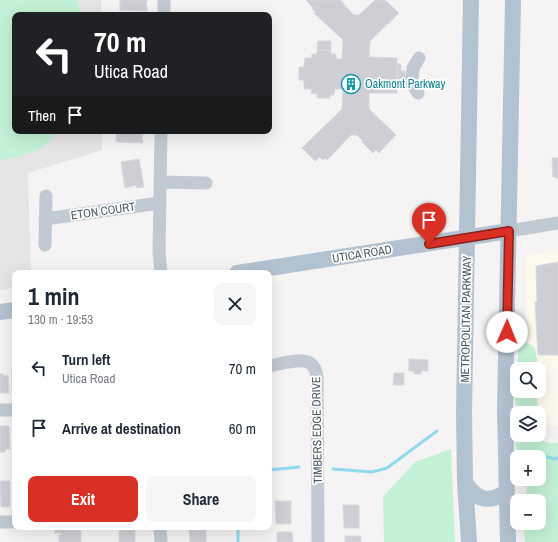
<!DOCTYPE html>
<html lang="en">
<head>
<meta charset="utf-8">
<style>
	body { margin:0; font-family:"Archivo Narrow",sans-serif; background:#f6f6f7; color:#1f2937; height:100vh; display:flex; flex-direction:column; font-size:15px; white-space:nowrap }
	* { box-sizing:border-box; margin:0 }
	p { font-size:13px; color:#747a83 }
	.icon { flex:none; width:22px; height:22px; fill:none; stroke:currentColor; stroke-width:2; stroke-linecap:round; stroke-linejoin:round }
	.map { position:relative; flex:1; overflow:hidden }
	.drawer { position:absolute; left:12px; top:270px; width:260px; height:260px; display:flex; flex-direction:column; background:#fff; border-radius:8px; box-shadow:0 4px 16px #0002 }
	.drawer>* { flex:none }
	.hud { position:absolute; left:12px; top:12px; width:260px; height:122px; border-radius:8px; box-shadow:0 4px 16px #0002; background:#202124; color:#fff; overflow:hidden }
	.controls { position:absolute; left:510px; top:362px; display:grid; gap:8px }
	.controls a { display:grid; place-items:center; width:36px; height:36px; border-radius:8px; background:#fff; box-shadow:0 4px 16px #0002; font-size:20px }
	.pin { position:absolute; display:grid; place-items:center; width:34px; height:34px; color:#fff; margin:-41px -17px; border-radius:50% 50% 50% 0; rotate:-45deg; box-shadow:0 0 4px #0007 }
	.pin .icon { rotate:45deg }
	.me { position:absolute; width:44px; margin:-22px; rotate:1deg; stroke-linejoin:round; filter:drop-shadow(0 0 3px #0008) }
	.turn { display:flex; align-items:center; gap:14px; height:84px; padding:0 16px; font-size:18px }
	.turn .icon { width:52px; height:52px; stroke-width:2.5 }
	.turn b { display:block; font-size:28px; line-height:34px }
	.then { display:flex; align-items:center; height:38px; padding:0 16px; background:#0003; gap:8px; font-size:15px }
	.round { display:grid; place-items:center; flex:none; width:42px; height:42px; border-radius:8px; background:#f6f6f7 }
	.summary { display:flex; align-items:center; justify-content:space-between; height:68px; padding:0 16px }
	h1 { font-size:24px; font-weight:700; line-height:30px }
	.action { display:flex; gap:8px; margin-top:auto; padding:8px 16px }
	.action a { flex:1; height:46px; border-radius:8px; background:#d93025; color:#fff; font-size:16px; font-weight:700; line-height:46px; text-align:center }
	.action a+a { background:#f6f6f7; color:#1f2937 }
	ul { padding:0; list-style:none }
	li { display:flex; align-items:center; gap:12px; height:60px; padding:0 16px }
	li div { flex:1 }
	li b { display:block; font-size:15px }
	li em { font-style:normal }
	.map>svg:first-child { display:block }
	.commercial { fill:#fdf9ef }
	.education { fill:#e6e4e5 }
	.green { fill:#c3f1d5 }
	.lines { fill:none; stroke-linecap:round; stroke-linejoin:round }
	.stream { stroke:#90daee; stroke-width:3 }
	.building { fill:#cdcfd5; stroke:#d7d9de }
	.minor { stroke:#c1cad2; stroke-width:13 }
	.major { stroke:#b3c2d1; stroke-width:16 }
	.route-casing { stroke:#8d1f18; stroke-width:10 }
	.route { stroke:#d93025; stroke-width:7 }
	.labels { text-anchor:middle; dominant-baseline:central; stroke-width:3.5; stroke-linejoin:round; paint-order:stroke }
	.culture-label { font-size:12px; fill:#0d838f; stroke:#fff; text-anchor:start }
	.street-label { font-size:12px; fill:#4a5661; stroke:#fff }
</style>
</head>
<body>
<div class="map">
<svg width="558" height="542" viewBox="0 0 558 542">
	<rect width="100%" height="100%" fill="#f5f3f3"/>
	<path class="commercial" d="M558,251V426H539V413H528L527,391H539V369H527L525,256Z"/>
	<path class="education" d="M0,0H101V15H15V131H102V150L28,173L31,273H15V288L0,290Z"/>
	<path class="green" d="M0,0H77L83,15H15V131H60L39,150L10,159L0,160Z
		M523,343L529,344L535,348L537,360L536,369H517V391H537L538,413H518L513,391L516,377L519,346Z
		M539,434C543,443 548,444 558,443V542H525L523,523H539V501H523L527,487L534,479H539V457H519L515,441L519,435H539Z
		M451,449L455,542H384L383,497L415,462Z"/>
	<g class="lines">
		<path class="stream" d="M532,452L554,459L558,458
			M333,469L372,472L387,468L437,431
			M269,470L299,467
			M238,527V542"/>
	</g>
	<path class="building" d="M120,0H147L146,6H147V11L120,10Z
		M306,0H340L354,15H359L375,0H385L399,13L370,41L369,57L397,58V93H369V109L396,135L379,153L376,150L373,153L362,142L363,141L357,135H351L327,160L325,158L323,160L320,157L315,161L302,148L342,109L343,89H335L334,95H330V98H317V94L311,93L312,89H304V80H299V67H304L305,58H312V54H317V50L331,51V54H336V59H342L343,40L314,13L316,12L312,9L313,8Z
		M318,41H331V51L317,50Z
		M397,64H401V71H405L406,81H401V88H397Z
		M117,131H144V134H142L143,143L116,142Z
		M552,158H558V178H556V177H553Z
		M139,159L144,187L137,188L136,185L125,188L121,162Z
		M558,262V355H538L535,302H537L536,266Z
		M409,359L428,360V371H421V374H414V371H409Z
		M12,369H15V391H12Z
		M394,373H404V385H393Z
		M0,374H3V376L8,375L9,393H0Z
		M0,426H9L10,449H5V452H0Z
		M0,481H10V507H1Z
		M275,501H291V524H276Z
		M343,505H359V528H344Z
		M55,527H81V542H59V535H61V533H55Z
		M119,527H135V542H119Z
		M189,529H206V542H190Z
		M277,532H292L293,542H277Z
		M345,536H361V542H345Z"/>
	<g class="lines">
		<path class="minor" d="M164,15V0
			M418,93L412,84L413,68L419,58
			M160,182L206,183
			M45,219L160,203
			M509,231L558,223
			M45,245L46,196
			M161,273L159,252L161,131
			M269,366C280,364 305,356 312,365C316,368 316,372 317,377L318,542
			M0,410H15
			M0,522H15
			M160,527L161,542"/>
		<path class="major" d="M237,273L509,231
			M0,312L15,310
			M465,482C476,500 488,504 506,492
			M469,542L465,482L464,412L471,0
			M508,542L505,409L513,0"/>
	</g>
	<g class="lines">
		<g class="route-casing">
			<path id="route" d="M429,244L509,231L507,332"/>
		</g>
		<use href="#route" class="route"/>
	</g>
	<defs>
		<g id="building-ring" transform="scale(1)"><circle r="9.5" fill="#fff" stroke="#0f9aa8" stroke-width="1.5"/><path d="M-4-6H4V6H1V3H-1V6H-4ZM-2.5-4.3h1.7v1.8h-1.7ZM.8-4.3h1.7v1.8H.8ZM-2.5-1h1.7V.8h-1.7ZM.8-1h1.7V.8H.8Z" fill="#0f9aa8"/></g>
	</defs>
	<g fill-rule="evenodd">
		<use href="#building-ring" x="351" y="84"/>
	</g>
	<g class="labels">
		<g class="culture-label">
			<text x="365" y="84">Oakmont Parkway</text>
		</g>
		<g class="street-label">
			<text transform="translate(103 211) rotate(-8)">ETON COURT</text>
			<text transform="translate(362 254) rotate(-9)">UTICA ROAD</text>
			<text transform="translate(466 319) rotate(-89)">METROPOLITAN PARKWAY</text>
			<text transform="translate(317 430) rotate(-91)">TIMBERS EDGE DRIVE</text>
		</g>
	</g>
</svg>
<div class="controls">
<a><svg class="icon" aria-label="search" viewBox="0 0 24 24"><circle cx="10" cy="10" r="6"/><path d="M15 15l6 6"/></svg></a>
<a><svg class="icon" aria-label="layers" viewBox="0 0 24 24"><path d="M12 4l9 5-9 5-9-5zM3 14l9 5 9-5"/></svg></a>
<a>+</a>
<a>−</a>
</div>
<div class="pin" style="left:429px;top:244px;background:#d93025"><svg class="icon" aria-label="arrive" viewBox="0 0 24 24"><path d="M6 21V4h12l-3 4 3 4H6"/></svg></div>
<svg class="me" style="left:507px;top:332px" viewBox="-20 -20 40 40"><circle r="19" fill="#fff"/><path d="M0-13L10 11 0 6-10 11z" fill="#d93025"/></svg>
<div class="hud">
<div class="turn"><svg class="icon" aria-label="left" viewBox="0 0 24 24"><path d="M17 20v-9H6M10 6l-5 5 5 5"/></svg><div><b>70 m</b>Utica Road</div></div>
<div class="then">Then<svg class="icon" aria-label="arrive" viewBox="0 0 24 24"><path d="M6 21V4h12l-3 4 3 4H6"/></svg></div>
</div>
<section class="drawer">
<div class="summary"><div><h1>1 min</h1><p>130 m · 19:53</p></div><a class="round"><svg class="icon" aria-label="close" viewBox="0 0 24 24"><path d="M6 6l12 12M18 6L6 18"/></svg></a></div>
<ul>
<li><svg class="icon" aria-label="left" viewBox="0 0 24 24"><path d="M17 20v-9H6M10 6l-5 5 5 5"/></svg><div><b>Turn left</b><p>Utica Road</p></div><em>70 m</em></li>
<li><svg class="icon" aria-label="arrive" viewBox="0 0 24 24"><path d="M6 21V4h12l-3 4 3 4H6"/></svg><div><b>Arrive at destination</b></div><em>60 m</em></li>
</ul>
<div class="action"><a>Exit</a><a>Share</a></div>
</section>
</div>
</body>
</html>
